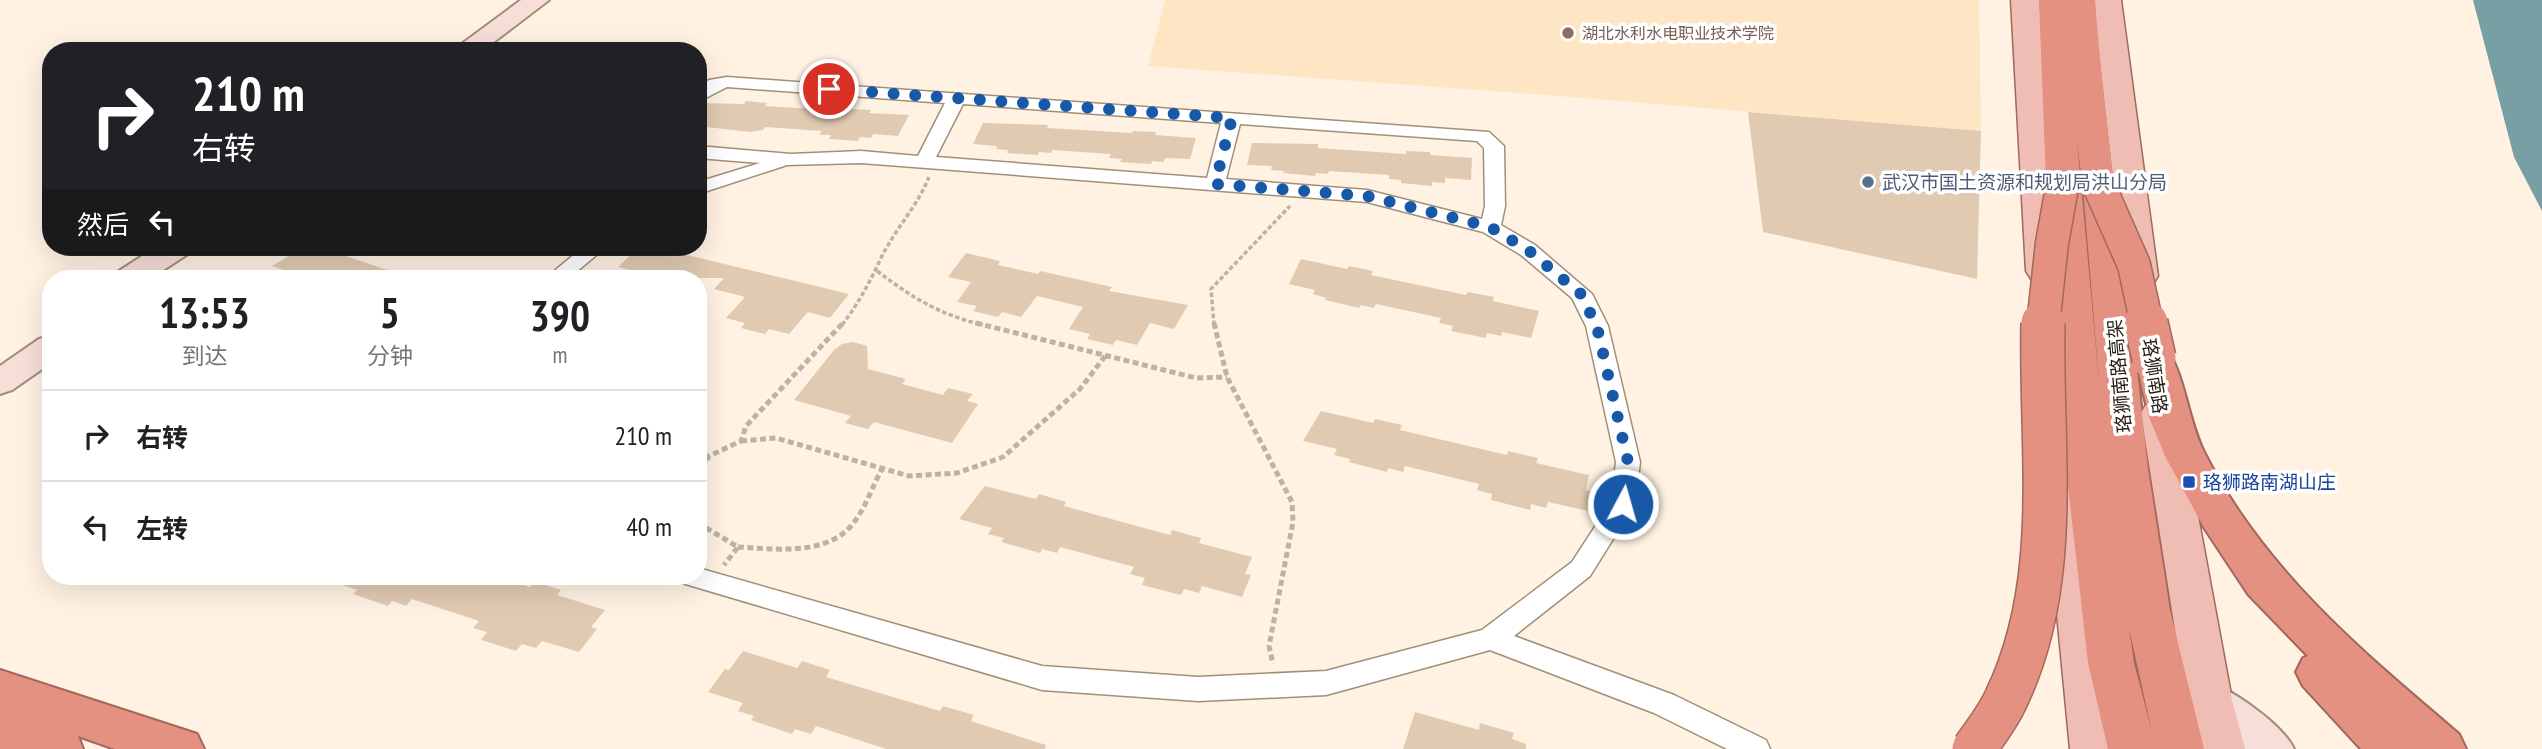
<!DOCTYPE html>
<html lang="zh">
<head>
<meta charset="utf-8">
<style>
	body { margin:0; font-family:"PT Sans Narrow","Noto Sans SC",sans-serif; background:#f2f2f2; color:#202124; height:100vh; display:flex; flex-direction:column; font-size:26px; white-space:nowrap }
	* { box-sizing:border-box; margin:0 }
	p { font-size:23px; color:#757577 }
	.icon { flex:none; width:38px; height:38px; fill:none; stroke:currentColor; stroke-width:2; stroke-linecap:round; stroke-linejoin:round }
	.map { position:relative; flex:1; overflow:hidden }
	.panel { position:absolute; left:42px; top:270px; width:665px; height:315px; display:flex; flex-direction:column; background:#fff; border-radius:28px; box-shadow:0 7px 28px #0002 }
	.panel>* { flex:none }
	.banner { position:absolute; left:42px; top:42px; width:665px; height:214px; border-radius:28px; box-shadow:0 7px 28px #0002; background:#202124; color:#fff; overflow:hidden }
	.pin { position:absolute; display:grid; place-items:center; width:60px; height:60px; color:#fff; margin:-30px; border:4px solid #fff; border-radius:50%; box-shadow:0 2px 7px #0007 }
	.me { position:absolute; width:77px; margin:-38px; rotate:6deg; stroke-linejoin:round; filter:drop-shadow(0 0 5px #0008) }
	.turn { display:flex; align-items:center; gap:24px; height:147px; padding:0 35px; font-size:32px }
	.turn .icon { width:91px; height:91px; stroke-width:2.5 }
	.turn b { display:block; font-size:49px; line-height:60px }
	.then { display:flex; align-items:center; height:66px; padding:0 35px; background:#0003; gap:14px; font-size:26px }
	.eta { display:flex; justify-content:space-evenly; align-items:center; height:119px; text-align:center }
	.eta b { font-size:42px; font-weight:600; line-height:49px }
	ul { padding:0; list-style:none }
	li { display:flex; align-items:center; gap:21px; height:91px; padding:0 35px; border-top:2px solid #e0e0e0 }
	li div { flex:1 }
	li b { display:block; font-size:26px }
	li em { font-style:normal }
	.map>svg:first-child { display:block }
	.built { fill:#fee5c4 }
	.water { fill:#789fa4 }
	.building { fill:#e1cab2 }
	.lines { fill:none; stroke-linecap:round; stroke-linejoin:round }
	.street-casing { stroke:#a28f77; stroke-width:3 }
	.secondary-casing { stroke:#a28f77; stroke-width:4 }
	.primary-casing { stroke:#a1685b; stroke-width:3 }
	.highway-casing { stroke:#a1685b; stroke-width:4 }
	.path-far1 { stroke:#bdb2a5; stroke-width:3.5; stroke-dasharray:4.5 2.5; stroke-linecap:butt }
	.path { stroke:#bdb2a5; stroke-width:5; stroke-dasharray:6 3.5; stroke-linecap:butt }
	.street { fill:#fff; fill-rule:evenodd }
	.secondary { fill:#f7ded9; fill-rule:evenodd }
	.primary { fill:#efbdb3; fill-rule:evenodd }
	.highway { fill:#e49181; fill-rule:evenodd }
	.highway-bridge-far1-casing { stroke:#a1685b; stroke-width:35; stroke-linecap:butt }
	.highway-bridge-casing { stroke:#a1685b; stroke-width:46; stroke-linecap:butt }
	.highway-bridge-far1 { stroke:#e49181; stroke-width:32 }
	.highway-bridge { stroke:#e49181; stroke-width:43 }
	.route { stroke:#1858a9; stroke-width:12; stroke-dasharray:0 21.6 }
	.education-dot { fill:#8d6e63; stroke:#fff; stroke-width:2.5 }
	.service-dot { fill:#5c6f8a; stroke:#fff; stroke-width:2.5 }
	.transit-dot { fill:#1a4fb4; stroke:#fff; stroke-width:2.5 }
	.labels { text-anchor:middle; dominant-baseline:central; stroke-width:7; stroke-linejoin:round; paint-order:stroke }
	.far-education-label { font-size:16px; fill:#785e54; stroke:#fff; text-anchor:start }
	.service-label { font-size:19px; fill:#4e5e75; stroke:#fff; text-anchor:start }
	.street-label { font-size:19px; fill:#251d14; stroke:#fff }
	.transit-label { font-size:19px; fill:#164399; stroke:#fff; text-anchor:start }
</style>
</head>
<body>
<div class="map">
<svg width="2542" height="749" viewBox="0 0 2542 749">
	<rect width="100%" height="100%" fill="#fff2e3"/>
	<path class="built" d="M1165,0H1979L1981,131L1534,94L1148,66Z"/>
	<path class="water" d="M2473,0H2542V211L2514,157Z"/>
	<path class="building" d="M746,101L767,103L765,106L847,111L848,109L871,110L869,113L909,115L898,136L873,134L871,138L860,137L858,141L829,139L831,135H819L822,131L765,127L763,130L750,132L698,126V108L702,103L744,104Z
		M1748,112L1981,131L1977,279L1763,232Z
		M983,123L1048,125L1047,128L1132,133L1133,131L1156,132L1155,135L1196,138L1190,159L1165,158L1164,162L1152,161L1151,164L1120,162L1122,159L1109,158L1111,154L1052,150L1051,153L1039,152L1038,155L1007,153L1008,150L996,149L997,146L973,144Z
		M1252,143L1318,144V148L1406,154V151L1430,152V155L1472,158L1471,180L1445,178V183L1432,182V186L1401,183V180L1389,179V175L1329,171L1328,174L1316,173L1315,176L1283,173L1284,171L1271,170L1272,166L1247,165Z
		M304,247H319L402,275V278H307L272,266Z
		M639,247H654L849,294L830,318L808,312L789,334L769,329L765,334L741,328L745,323L726,318L745,297L714,289L724,278H640L645,274L618,267Z
		M966,253L1000,261L998,265L1038,274L1040,271L1112,287L1109,291L1188,305L1174,329L1150,323L1137,345L1116,340L1113,345L1087,339L1090,334L1069,329L1083,307L1037,296L1021,317L1002,312L998,317L973,311L977,306L957,302L971,282L948,277Z
		M1301,259L1347,269L1349,266L1373,271L1371,275L1466,295L1468,292L1494,297L1493,301L1539,311L1531,338L1502,332L1501,336L1487,333L1486,338L1451,331L1453,326L1439,323L1441,318L1376,304L1374,308L1361,305L1359,308L1325,300L1326,298L1313,294L1315,290L1289,284Z
		M853,342L867,346L868,369L906,379L902,384L943,395L948,388L973,394L967,401L978,404L952,443L874,422L868,429L845,423L851,416L794,400L834,350L842,344Z
		M1321,411L1373,423L1375,419L1402,425L1400,430L1507,455L1508,451L1538,458L1536,463L1589,475L1586,490L1592,492L1588,511L1548,502L1546,508L1531,504L1530,510L1491,500L1492,494L1477,490L1479,484L1405,466L1403,472L1388,468L1387,472L1349,462L1350,459L1334,455L1337,449L1303,441Z
		M985,486L1036,499L1039,494L1066,502L1064,506L1170,535L1172,530L1201,538L1199,543L1252,557L1245,574L1251,575L1242,597L1202,586L1199,593L1184,589L1181,595L1142,585L1145,578L1130,574L1134,567L1060,547L1057,553L1042,549L1040,553L1001,542L1004,538L988,534L992,528L959,519Z
		M325,576H495L530,587L534,581L561,590L557,595L605,610L591,627L597,629L579,652L542,641L536,648L522,644L516,651L481,640L487,632L473,628L479,621L412,599L406,606L392,601L388,606L353,594L357,590L324,579Z
		M743,651L797,668L802,661L830,670L826,677L940,711L943,706L974,715L971,721L1046,745L1045,749H886L816,726L811,734L795,729L792,734L751,720L754,716L738,711L743,703L708,692L725,669L729,670Z
		M1415,712L1479,730L1480,723L1514,733L1512,739L1526,744V749H1403Z"/>
	<g class="lines">
		<g class="street-casing">
			<path id="street" d="M727,77L1489,132L1504,146L1505,206L1501,225L1535,245L1592,294L1608,326L1640,462L1635,504L1590,576L1514,636L1674,695L1766,740L1770,749H1727L1654,713L1490,650L1326,695L1198,701L1042,690L682,583L678,576H698V568L1042,666L1198,677L1326,671L1482,630L1572,562L1611,502L1616,462L1586,326L1572,298L1521,255L1483,232L1367,202L861,163L787,165L698,194V182L760,163L698,158V146L791,154L861,151L918,156L945,103L727,87L698,102V88L709,80ZM963,104L1221,123L1207,178L936,157ZM1240,124L1477,141L1484,148L1485,206L1482,219L1367,190L1226,179Z
				M583,247H606L569,278H546Z"/>
		</g>
		<g class="secondary-casing">
			<path id="secondary" d="M521,0H549L482,51H452Z
				M156,247H192L188,254L151,278H115L119,271Z
				M51,336V363L12,390L0,394V366L39,339Z
				M2209,682C2234,691 2283,725 2294,749H2241L2195,713L2189,700L2195,687Z"/>
		</g>
		<g class="primary-casing">
			<path id="primary" d="M2011,0H2039L2060,271L2055,279L2043,282L2031,279L2026,271Z
				M2093,0H2121L2158,276L2153,284L2141,287L2129,284L2124,276Z
				M2160,399L2173,403L2179,413L2232,700L2245,749H2199L2186,700L2141,413L2147,403Z
				M2061,443L2075,448L2080,458L2116,749H2070L2042,458L2047,448Z"/>
		</g>
		<g class="highway-casing">
			<path id="highway" d="M2039,0H2095C2104,120 2122,238 2135,357L2141,349L2154,345L2167,349C2186,379 2188,421 2205,454C2264,570 2362,652 2459,734L2466,749H2361L2303,686L2296,672L2303,658L2308,656L2248,594L2203,526L2165,456L2149,417L2136,361L2148,469L2170,610L2204,749H2108L2088,663L2066,468L2046,182ZM2077,142L2083,188L2100,392ZM2129,628L2152,732L2134,663Z
				M0,670L197,734L204,749H115L78,736L83,749H0Z"/>
		</g>
		<path class="path-far1" d="M877,271C913,298 938,314 983,325
			M842,325C858,304 870,282 881,258C895,229 917,207 929,177
			M1214,325L1211,289L1290,206"/>
		<path class="path" d="M976,323L1196,378L1227,377
			M1214,323L1227,377L1292,502L1293,522L1269,646L1273,664
			M741,441L776,438L909,476L957,473L1003,457L1080,389L1106,355
			M698,477L709,456L741,441L746,426L843,323
			M698,523L738,547L724,565
			M738,547C773,549 825,556 851,526C865,510 872,487 882,469"/>
		<use href="#street" class="street"/>
		<use href="#secondary" class="secondary"/>
		<use href="#primary" class="primary"/>
		<use href="#highway" class="highway"/>
		<g class="highway-bridge-far1-casing">
			<path id="highway-bridge-far1" d="M2100,188L2134,265L2147,325
				M2043,325L2052,243L2063,182"/>
		</g>
		<g class="highway-bridge-casing">
			<path id="highway-bridge" d="M2146,323L2154,358
				M1974,749C1985,733 1998,717 2006,699C2063,581 2040,449 2043,323"/>
		</g>
		<use href="#highway-bridge-far1" class="highway-bridge-far1"/>
		<use href="#highway-bridge" class="highway-bridge"/>
	</g>
	<g class="lines">
		<path class="route" d="M829,89L1232,118L1215,184L1367,196L1490,227L1528,250L1581,294L1597,327L1628,462L1623,504"/>
	</g>
	<circle class="education-dot" cx="1568" cy="33" r="7"/>
	<circle class="service-dot" cx="1868" cy="182" r="7"/>
	<rect class="transit-dot" x="2182" y="475" width="14" height="14" rx="3.5"/>
	<g class="labels">
		<g class="far-education-label">
			<text x="1582" y="33">湖北水利水电职业技术学院</text>
		</g>
		<g class="service-label">
			<text x="1882" y="182">武汉市国土资源和规划局洪山分局</text>
		</g>
		<g class="street-label">
			<text transform="translate(2119 376) rotate(-95)">珞狮南路高架</text>
			<text transform="translate(2155 376) rotate(81)">珞狮南路</text>
		</g>
		<g class="transit-label">
			<text x="2203" y="482">珞狮路南湖山庄</text>
		</g>
	</g>
</svg>
<div class="pin" style="left:829px;top:89px;background:#d93025"><svg class="icon" aria-label="arrive" viewBox="0 0 24 24"><path d="M6 21V4h12l-3 4 3 4H6"/></svg></div>
<svg class="me" style="left:1623px;top:504px" viewBox="-20 -20 40 40"><circle r="17" fill="#1858a9" stroke="#fff" stroke-width="3"/><path d="M0-11L8 9 0 5-8 9z" fill="#fff"/></svg>
<div class="banner">
<div class="turn"><svg class="icon" aria-label="right" viewBox="0 0 24 24"><path d="M7 20v-9h11M14 6l5 5-5 5"/></svg><div><b>210 m</b>右转</div></div>
<div class="then">然后<svg class="icon" aria-label="left" viewBox="0 0 24 24"><path d="M17 20v-9H6M10 6l-5 5 5 5"/></svg></div>
</div>
<section class="panel">
<div class="eta">
<div><b>13:53</b><p>到达</p></div>
<div><b>5</b><p>分钟</p></div>
<div><b>390</b><p>m</p></div>
</div>
<ul>
<li><svg class="icon" aria-label="right" viewBox="0 0 24 24"><path d="M7 20v-9h11M14 6l5 5-5 5"/></svg><div><b>右转</b></div><em>210 m</em></li>
<li><svg class="icon" aria-label="left" viewBox="0 0 24 24"><path d="M17 20v-9H6M10 6l-5 5 5 5"/></svg><div><b>左转</b></div><em>40 m</em></li>
</ul>
</section>
</div>
</body>
</html>
